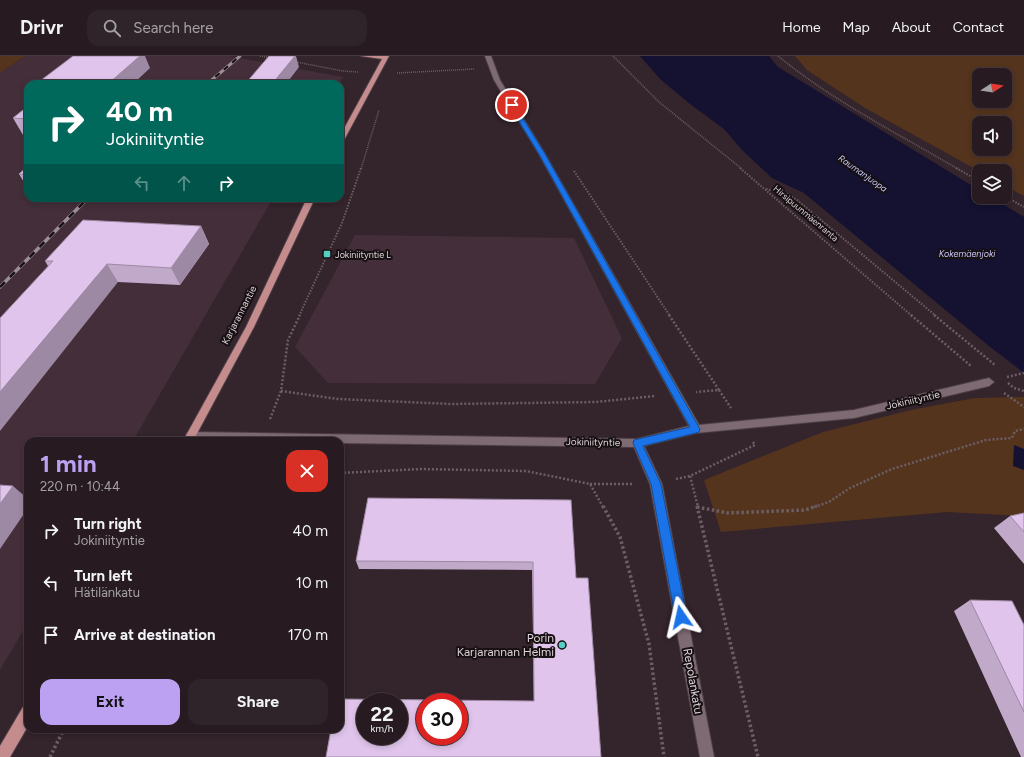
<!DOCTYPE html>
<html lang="en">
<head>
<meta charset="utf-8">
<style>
	body { margin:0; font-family:Figtree,sans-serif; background:#2f242a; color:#f1f3f6; height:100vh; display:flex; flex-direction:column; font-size:15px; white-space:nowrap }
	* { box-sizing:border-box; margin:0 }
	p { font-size:13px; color:#a4a1a5 }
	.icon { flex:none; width:22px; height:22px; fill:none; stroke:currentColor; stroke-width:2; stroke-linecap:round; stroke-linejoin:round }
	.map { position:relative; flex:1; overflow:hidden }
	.drawer { position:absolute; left:24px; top:381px; width:320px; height:296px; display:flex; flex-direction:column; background:#271b21; border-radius:12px; box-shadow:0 2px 6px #0003,0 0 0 1px #43393f }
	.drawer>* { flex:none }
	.hud { position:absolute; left:24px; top:24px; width:320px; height:122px; border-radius:12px; box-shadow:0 2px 6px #0003,0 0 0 1px #43393f; background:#00695c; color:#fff; overflow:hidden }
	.needle { width:26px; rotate:78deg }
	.fabs { position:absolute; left:972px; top:12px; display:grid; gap:8px }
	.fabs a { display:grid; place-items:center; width:40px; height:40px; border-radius:8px; background:#271b21; box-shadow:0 2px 6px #0003,0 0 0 1px #43393f; font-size:20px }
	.speed { position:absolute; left:356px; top:637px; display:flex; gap:8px; font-size:20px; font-weight:700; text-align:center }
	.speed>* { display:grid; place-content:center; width:52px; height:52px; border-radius:50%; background:#271b21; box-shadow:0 2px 6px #0003,0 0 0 1px #43393f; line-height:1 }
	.speed small { font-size:10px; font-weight:400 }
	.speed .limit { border:6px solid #d22; background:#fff; color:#111 }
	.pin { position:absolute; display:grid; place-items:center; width:34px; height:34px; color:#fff; margin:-17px; border:2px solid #fff; border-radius:50%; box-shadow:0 1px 4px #0007 }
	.me { position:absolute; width:44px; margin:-22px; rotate:349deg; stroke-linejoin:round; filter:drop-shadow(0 0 3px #0008) }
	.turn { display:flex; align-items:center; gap:14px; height:84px; padding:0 16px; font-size:18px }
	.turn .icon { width:52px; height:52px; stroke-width:2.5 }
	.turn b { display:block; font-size:28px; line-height:34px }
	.lanes { display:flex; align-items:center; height:38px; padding:0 16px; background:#0003; justify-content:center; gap:20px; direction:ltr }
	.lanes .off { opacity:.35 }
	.round { display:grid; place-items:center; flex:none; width:42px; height:42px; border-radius:12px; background:#2f242a }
	.headline { display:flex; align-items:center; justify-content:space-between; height:68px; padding:0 16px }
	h1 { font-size:24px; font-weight:700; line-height:30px; color:#bca0f2 }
	.primary-button { display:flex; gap:8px; margin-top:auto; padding:8px 16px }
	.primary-button a { flex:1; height:46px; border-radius:12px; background:#bca0f2; color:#111; font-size:16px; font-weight:700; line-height:46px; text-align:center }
	.primary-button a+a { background:#2f242a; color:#f1f3f6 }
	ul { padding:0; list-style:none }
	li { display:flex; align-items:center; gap:12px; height:52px; padding:0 16px }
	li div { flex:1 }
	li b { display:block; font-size:15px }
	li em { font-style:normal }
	header { display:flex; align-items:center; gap:24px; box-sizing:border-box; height:56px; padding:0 20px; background:#271b21; border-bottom:1px solid #43393f }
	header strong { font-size:19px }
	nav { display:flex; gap:22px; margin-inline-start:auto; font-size:14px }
	.search { width:280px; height:36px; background:#2f242a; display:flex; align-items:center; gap:10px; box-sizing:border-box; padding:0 14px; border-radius:12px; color:#a4a1a5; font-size:15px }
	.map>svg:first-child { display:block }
	.built { fill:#432e39 }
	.green { fill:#55341e; fill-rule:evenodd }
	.water { fill:#141131 }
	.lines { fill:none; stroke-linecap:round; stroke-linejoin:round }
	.minor-casing { stroke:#4e4047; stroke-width:2 }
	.major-casing { stroke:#4e4047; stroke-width:2 }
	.path-far3 { stroke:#6c5e65; stroke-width:1.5; stroke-dasharray:1 1; stroke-linecap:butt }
	.path-far2 { stroke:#6c5e65; stroke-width:2; stroke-dasharray:1.5 1.5; stroke-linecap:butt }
	.path-far1 { stroke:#6c5e65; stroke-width:2.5; stroke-dasharray:2 2; stroke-linecap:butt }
	.path { stroke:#6c5e65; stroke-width:3.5; stroke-dasharray:2.5 2.5; stroke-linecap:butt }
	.minor { fill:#7e6a73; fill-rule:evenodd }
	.major { fill:#c58c8e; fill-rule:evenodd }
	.rail-far1-casing { stroke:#9b8e94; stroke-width:3 }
	.rail-casing { stroke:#9b8e94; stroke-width:3.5 }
	.rail-far1 { stroke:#171013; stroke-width:2; stroke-dasharray:5.5; stroke-linecap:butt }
	.rail { stroke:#171013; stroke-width:2.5; stroke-dasharray:7; stroke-linecap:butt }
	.wall { fill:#c1a9ca }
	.shaded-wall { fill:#9d89a4 }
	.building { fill:#e0c4eb; stroke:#9d89a4; fill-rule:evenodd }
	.route { fill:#1a73e8; stroke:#114b97 }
	.poi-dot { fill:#56cec4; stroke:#171013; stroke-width:1.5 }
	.labels { text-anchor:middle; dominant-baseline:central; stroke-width:4; stroke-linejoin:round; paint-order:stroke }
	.far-water-label { font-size:9px; font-style:italic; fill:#c7c7fb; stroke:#171013 }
	.far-street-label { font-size:9px; fill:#ded3d8; stroke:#171013 }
	.far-poi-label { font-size:9px; fill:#ded3d8; stroke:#171013; text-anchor:start }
	.street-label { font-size:10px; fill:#ded3d8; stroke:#171013 }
	.near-poi-label { font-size:12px; fill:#ded3d8; stroke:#171013; text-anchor:end }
	.near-street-label { font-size:12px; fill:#ded3d8; stroke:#171013 }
</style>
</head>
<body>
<header>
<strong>Drivr</strong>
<div class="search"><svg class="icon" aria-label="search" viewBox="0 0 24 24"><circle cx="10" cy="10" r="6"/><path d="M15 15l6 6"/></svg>Search here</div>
<nav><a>Home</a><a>Map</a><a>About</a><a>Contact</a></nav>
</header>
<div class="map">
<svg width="1024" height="701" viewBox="0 0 1024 701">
	<rect width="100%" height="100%" fill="#34242c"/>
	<path class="built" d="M25,0H228L343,21L339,28H28V142H273L133,385H28V566L0,614V17Z
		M355,179L574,182L622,282L595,328L328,327L295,291Z"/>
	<path class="green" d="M0,0H25L0,17Z
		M795,0H1024V140L1005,130V115H979L865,52L807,14ZM979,19H1005V45H979ZM979,67H1005V93H979Z
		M1023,341L1024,342V460L947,456L721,476L704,424L823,376L911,354L975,342Z"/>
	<path class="water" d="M640,0H769L778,11L979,134V141H991L1024,161V317L989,290L804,137L772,122L743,95L724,73L690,48L660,23Z
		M1014,389L1024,393V414L1013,410Z"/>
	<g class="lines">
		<g class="minor-casing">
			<path id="minor" d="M485,0H491L500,24L545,98L699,369L854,354L989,322L994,326L989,330L854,362L696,377L644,390L662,428L714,701H700L650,428L634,391L340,387V385L191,384L187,383L186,380L187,377L191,376L637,383L689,370L539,98L494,24Z"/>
		</g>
		<g class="major-casing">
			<path id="major" d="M361,0H389L343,86L340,88V80L382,3Z
				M307,142H315L254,271L193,385H183L246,271Z
				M28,649V670L10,701H0V690L23,651Z"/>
		</g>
		<path class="path-far3" d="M260,0L271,2
			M613,0L659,46L742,113
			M778,0C833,45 897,77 958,113
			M296,6L343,15L358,16
			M397,17L474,13
			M361,113L379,54"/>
		<path class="path-far2" d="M740,112L912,260
			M956,112L979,125
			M574,115L670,260
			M766,133L787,138L797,144L936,260
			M1005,140L1024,151
			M299,260L342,167L361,112"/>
		<path class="path-far1" d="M669,259L719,334L696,336
			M911,259L971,310
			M934,259L995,309
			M1007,321L1024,317
			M1008,327L1014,332L1024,335
			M719,334L731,352
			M281,335L338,343L451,348L596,346L655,340
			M1004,337L1024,351
			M270,363L281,335L288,284L300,259
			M340,417L421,413L526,415L590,428L603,451
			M690,420L698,451
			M676,423L690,420L755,389L753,386
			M590,428H634
			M814,451L829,446L850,432L892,413L986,384L1012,382L1015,375L1024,373"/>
		<path class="path" d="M603,450L620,481L649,588L664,701
			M697,450L758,701
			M697,451L728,457L805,454L817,450
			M50,701L64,673"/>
		<use href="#minor" class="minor"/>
		<use href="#major" class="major"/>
		<g class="rail-far1-casing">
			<path id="rail-far1" d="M207,28L240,0"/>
		</g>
		<g class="rail-casing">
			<path id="rail" d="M0,231L88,142"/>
		</g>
		<use href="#rail-far1" class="rail-far1"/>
		<use href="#rail" class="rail"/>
	</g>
	<path class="wall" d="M28,50V79H23L13,62Z
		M28,110V128H25L19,118Z
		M201,170L209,188L180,229L118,226L48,210L45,205Z
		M368,442L576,522L601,701L534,645L532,514L359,513L356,505Z
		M1024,457V508L994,472L1010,460Z
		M970,544L1024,569V701H1021L954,555Z"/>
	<path class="shaded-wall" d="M140,0H145L150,12L133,28H108Z
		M295,0H296L299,11L286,28H272Z
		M201,170L209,188L180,229L171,212Z
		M107,208L118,226L0,375V336Z
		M13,430L28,443V452L0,493V448Z"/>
	<path class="building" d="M73,0H140L108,28H36Z
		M269,0H295L272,28H245Z
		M28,50V63L13,62Z
		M28,110V119L19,118Z
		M83,164L201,170L171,212L107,208L0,336V262L53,205H45Z
		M0,429L13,430L0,448Z
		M368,442L571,444L576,522H588L601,701H326L331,673H340V643L534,645L533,506L356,505ZM365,646H399V680H365ZM425,646H459V680H425Z
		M1024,457V476L1010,460Z
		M970,544L1012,545L1024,569V656Z"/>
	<path class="route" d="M510,48H514L545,98L700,373L699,376L696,377L643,390L661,428L687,561L685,565L681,567L677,565L675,561L651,428L633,387L634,384L638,383L690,371L539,98L509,49Z"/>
	<g class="poi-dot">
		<rect x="323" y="194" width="8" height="8" rx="2"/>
		<circle cx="562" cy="589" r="4"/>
	</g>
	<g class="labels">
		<g class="far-water-label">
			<text transform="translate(863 117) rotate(35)">Raumanjuopa</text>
			<text x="967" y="197">Kokemäenjoki</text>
		</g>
		<g class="far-street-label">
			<text transform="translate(806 157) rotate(40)">Hirsipuunmäenranta</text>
		</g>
		<g class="far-poi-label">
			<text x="335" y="198">Jokiniityntie L</text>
		</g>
		<g class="street-label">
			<text transform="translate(239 259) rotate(-63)">Karjarannantie</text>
			<text transform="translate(913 344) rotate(-13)">Jokiniityntie</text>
			<text transform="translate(593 386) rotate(1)">Jokiniityntie</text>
		</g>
		<g class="near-poi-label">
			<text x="554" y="582">Porin<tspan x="554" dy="14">Karjarannan Helmi</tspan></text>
		</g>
		<g class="near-street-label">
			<text transform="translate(693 625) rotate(80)">Repolankatu</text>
		</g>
	</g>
</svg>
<div class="fabs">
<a><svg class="needle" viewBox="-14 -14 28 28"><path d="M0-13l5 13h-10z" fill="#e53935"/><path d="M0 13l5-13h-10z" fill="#a4a1a5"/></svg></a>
<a><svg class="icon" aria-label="sound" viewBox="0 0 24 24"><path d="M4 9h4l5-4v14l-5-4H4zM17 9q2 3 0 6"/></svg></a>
<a><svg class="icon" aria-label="layers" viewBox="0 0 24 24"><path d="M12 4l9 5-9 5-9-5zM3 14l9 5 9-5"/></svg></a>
</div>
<div class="speed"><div>22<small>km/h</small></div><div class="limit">30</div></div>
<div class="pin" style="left:512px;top:49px;background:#d93025"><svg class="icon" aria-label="arrive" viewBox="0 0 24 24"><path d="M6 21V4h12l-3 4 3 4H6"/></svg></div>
<svg class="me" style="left:681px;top:561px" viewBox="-20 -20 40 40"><path d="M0-17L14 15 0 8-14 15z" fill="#1a73e8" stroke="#fff" stroke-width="4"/></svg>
<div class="hud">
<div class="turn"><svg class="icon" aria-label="right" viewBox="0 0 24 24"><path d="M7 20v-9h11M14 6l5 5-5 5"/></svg><div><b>40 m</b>Jokiniityntie</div></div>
<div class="lanes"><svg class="icon off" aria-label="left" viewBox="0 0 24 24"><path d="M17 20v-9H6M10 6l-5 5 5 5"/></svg><svg class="icon off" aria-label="ahead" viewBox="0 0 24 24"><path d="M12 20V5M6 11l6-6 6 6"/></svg><svg class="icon" aria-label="right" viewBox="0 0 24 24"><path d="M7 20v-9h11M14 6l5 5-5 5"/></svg></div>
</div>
<section class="drawer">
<div class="headline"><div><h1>1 min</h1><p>220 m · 10:44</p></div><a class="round" style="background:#d93025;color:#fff"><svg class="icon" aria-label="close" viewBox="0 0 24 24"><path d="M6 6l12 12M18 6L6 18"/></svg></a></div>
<ul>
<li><svg class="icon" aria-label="right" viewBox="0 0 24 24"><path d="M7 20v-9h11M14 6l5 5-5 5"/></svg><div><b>Turn right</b><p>Jokiniityntie</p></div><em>40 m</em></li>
<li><svg class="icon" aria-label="left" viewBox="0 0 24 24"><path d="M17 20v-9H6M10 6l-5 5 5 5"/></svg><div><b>Turn left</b><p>Hätilänkatu</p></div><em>10 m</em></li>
<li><svg class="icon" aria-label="arrive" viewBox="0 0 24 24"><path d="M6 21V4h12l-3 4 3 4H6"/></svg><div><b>Arrive at destination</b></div><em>170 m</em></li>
</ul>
<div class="primary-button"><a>Exit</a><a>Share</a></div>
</section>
</div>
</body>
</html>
